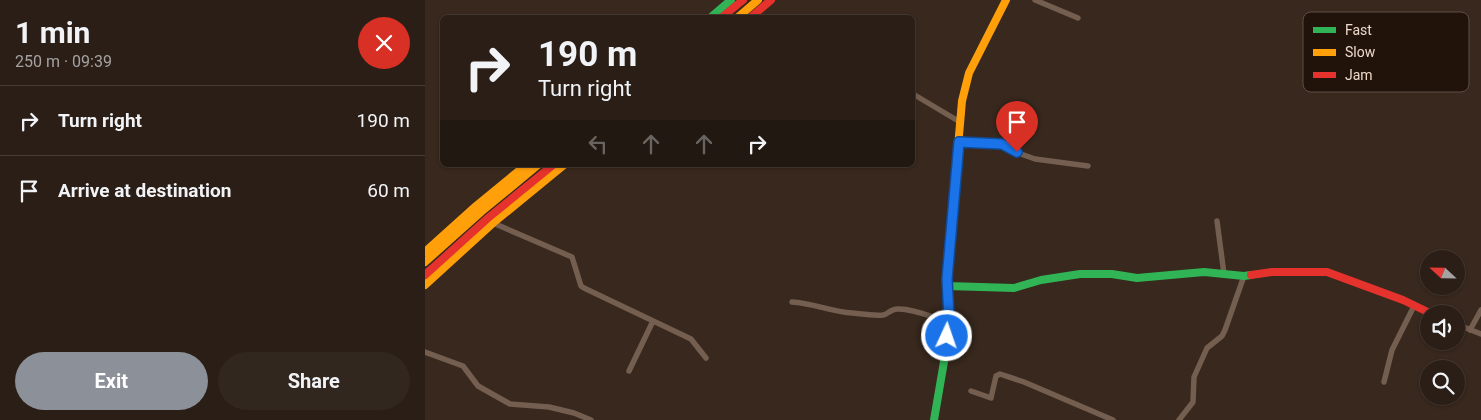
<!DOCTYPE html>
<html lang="en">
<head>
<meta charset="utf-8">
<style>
	body { margin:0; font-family:Roboto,sans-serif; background:#32271f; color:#f1f3f6; height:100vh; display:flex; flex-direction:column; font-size:19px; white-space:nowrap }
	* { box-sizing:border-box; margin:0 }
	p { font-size:16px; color:#a5a2a1 }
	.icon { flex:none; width:28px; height:28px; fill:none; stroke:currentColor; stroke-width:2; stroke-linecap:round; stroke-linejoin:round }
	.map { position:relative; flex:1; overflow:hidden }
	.side { display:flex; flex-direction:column; background:#2a1e16; width:425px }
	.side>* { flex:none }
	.hud { position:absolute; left:15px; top:15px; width:475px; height:152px; border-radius:8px; box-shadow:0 1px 4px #0004,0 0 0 1px #463c35; background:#2a1e16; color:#f1f3f6; overflow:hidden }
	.needle { width:32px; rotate:292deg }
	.buttons { position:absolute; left:995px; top:250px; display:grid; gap:10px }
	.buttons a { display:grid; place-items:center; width:45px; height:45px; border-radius:50%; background:#2a1e16; box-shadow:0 1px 4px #0004,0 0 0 1px #463c35; font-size:25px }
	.pin { position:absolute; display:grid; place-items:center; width:42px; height:42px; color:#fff; margin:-51px -21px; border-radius:50% 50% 50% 0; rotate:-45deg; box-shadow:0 0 5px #0007 }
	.pin .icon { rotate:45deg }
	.me { position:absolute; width:55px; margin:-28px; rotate:3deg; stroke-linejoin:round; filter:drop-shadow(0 0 4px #0008) }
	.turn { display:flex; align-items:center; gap:18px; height:105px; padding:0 15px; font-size:22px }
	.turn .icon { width:65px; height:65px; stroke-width:2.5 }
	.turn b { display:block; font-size:35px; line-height:42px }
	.lanes { display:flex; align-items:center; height:48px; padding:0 15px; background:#0003; justify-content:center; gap:25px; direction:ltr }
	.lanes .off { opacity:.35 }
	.round { display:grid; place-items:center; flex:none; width:52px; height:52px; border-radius:26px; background:#32271f }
	.head { display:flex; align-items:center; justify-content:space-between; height:85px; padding:0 15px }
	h1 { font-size:30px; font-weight:700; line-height:38px }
	.action { display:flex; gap:10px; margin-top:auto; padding:10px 15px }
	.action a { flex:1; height:58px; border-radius:30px; background:#8c9099; color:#fff; font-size:20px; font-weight:700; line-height:58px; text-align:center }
	.action a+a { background:#32271f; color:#f1f3f6 }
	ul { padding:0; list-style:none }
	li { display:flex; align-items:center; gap:15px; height:70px; padding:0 15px; border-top:1px solid #463c35 }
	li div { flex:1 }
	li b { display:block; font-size:19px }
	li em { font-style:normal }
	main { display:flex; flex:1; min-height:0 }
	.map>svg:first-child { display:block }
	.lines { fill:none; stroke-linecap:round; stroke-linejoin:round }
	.street { stroke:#735e4f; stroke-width:5.5 }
	.fast { stroke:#30b455; stroke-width:8 }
	.slow { stroke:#ff9f0a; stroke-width:8 }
	.jam { stroke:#e5322d; stroke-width:8 }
	.route-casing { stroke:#114b97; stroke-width:12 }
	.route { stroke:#1a73e8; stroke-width:9 }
	.key { fill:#21130a; stroke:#5e4e44; stroke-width:1 }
	.key-label { font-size:14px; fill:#edd9cc }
</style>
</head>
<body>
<main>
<section class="side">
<div class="head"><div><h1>1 min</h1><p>250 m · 09:39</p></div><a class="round" style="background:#d93025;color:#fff"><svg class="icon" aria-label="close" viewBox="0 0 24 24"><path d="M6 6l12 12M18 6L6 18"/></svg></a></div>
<ul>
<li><svg class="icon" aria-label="right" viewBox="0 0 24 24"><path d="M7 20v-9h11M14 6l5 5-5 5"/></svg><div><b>Turn right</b></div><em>190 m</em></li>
<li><svg class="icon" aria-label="arrive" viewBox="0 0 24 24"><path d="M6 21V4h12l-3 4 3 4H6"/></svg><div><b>Arrive at destination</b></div><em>60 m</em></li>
</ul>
<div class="action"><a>Exit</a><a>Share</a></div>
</section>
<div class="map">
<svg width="1056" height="420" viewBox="0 0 1056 420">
	<rect width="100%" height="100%" fill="#38281d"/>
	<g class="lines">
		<path class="street" d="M610,0L653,18
			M488,94L535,122
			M533,142L577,144L596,154L610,159L663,166
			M792,221L799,274
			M68,223L147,257L156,286L159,288L266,339L281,358
			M367,302C388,303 407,312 427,313C437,314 448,316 458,315C463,314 466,309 472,309C487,308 509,318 524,322
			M1031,324L1056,334
			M1045,330L1056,310
			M0,352L38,366L53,386L85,404L124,407L149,413L166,420
			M204,371L228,321
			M959,382L967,350L989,306
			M546,391L566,398L571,376L575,374L599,382L688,420
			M754,420L768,402L769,377L782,348L797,336L800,330L819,276"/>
		<path class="fast" d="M285,18L306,0
			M522,286L589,288L616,280L655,274H687L712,278L779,272L819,276L826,275
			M509,420L521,350L524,322L522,279L533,147"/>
		<path class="slow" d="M312,18L333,0
			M533,147L537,101L544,73L581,0
			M0,252L51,206L101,165
			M0,262L56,212L113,165
			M0,285L68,223L139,165"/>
		<path class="jam" d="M296,18L318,0
			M325,18L346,0
			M0,275L63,218L128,165
			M826,275L847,272H902L978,300L1007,314"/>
	</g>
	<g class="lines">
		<g class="route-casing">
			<path id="route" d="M522,336L524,317L522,279L534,142L577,144L592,152"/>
		</g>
		<use href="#route" class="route"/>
	</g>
	<rect x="878" y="12" width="166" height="80" rx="8" class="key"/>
	<rect x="888" y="27" width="23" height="6" fill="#30b455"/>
	<rect x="888" y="49" width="23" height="7" fill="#ff9f0a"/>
	<rect x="888" y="72" width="23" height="6" fill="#e5322d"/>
	<g class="key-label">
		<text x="920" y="35">Fast</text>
		<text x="920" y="57">Slow</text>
		<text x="920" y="80">Jam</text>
	</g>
</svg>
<div class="buttons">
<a><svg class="needle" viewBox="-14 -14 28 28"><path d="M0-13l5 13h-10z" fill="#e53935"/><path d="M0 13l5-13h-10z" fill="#a5a2a1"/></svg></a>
<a><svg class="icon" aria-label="sound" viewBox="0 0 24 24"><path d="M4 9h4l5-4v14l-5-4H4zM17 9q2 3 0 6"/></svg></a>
<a><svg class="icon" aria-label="search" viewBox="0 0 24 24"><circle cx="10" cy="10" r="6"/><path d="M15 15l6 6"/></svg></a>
</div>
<div class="pin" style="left:592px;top:152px;background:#d93025"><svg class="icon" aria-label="arrive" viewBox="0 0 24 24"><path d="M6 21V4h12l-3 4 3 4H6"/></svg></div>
<svg class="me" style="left:522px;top:336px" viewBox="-20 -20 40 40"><circle r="17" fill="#1a73e8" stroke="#fff" stroke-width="3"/><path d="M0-11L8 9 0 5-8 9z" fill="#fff"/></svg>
<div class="hud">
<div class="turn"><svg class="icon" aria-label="right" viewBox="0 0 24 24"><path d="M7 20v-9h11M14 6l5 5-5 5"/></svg><div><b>190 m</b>Turn right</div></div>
<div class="lanes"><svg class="icon off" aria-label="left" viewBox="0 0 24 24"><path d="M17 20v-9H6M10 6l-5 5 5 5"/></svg><svg class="icon off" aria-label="ahead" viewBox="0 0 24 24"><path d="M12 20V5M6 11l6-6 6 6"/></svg><svg class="icon off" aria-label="ahead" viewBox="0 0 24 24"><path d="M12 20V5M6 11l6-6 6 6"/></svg><svg class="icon" aria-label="right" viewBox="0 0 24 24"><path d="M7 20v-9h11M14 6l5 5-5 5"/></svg></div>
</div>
</div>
</main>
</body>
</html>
